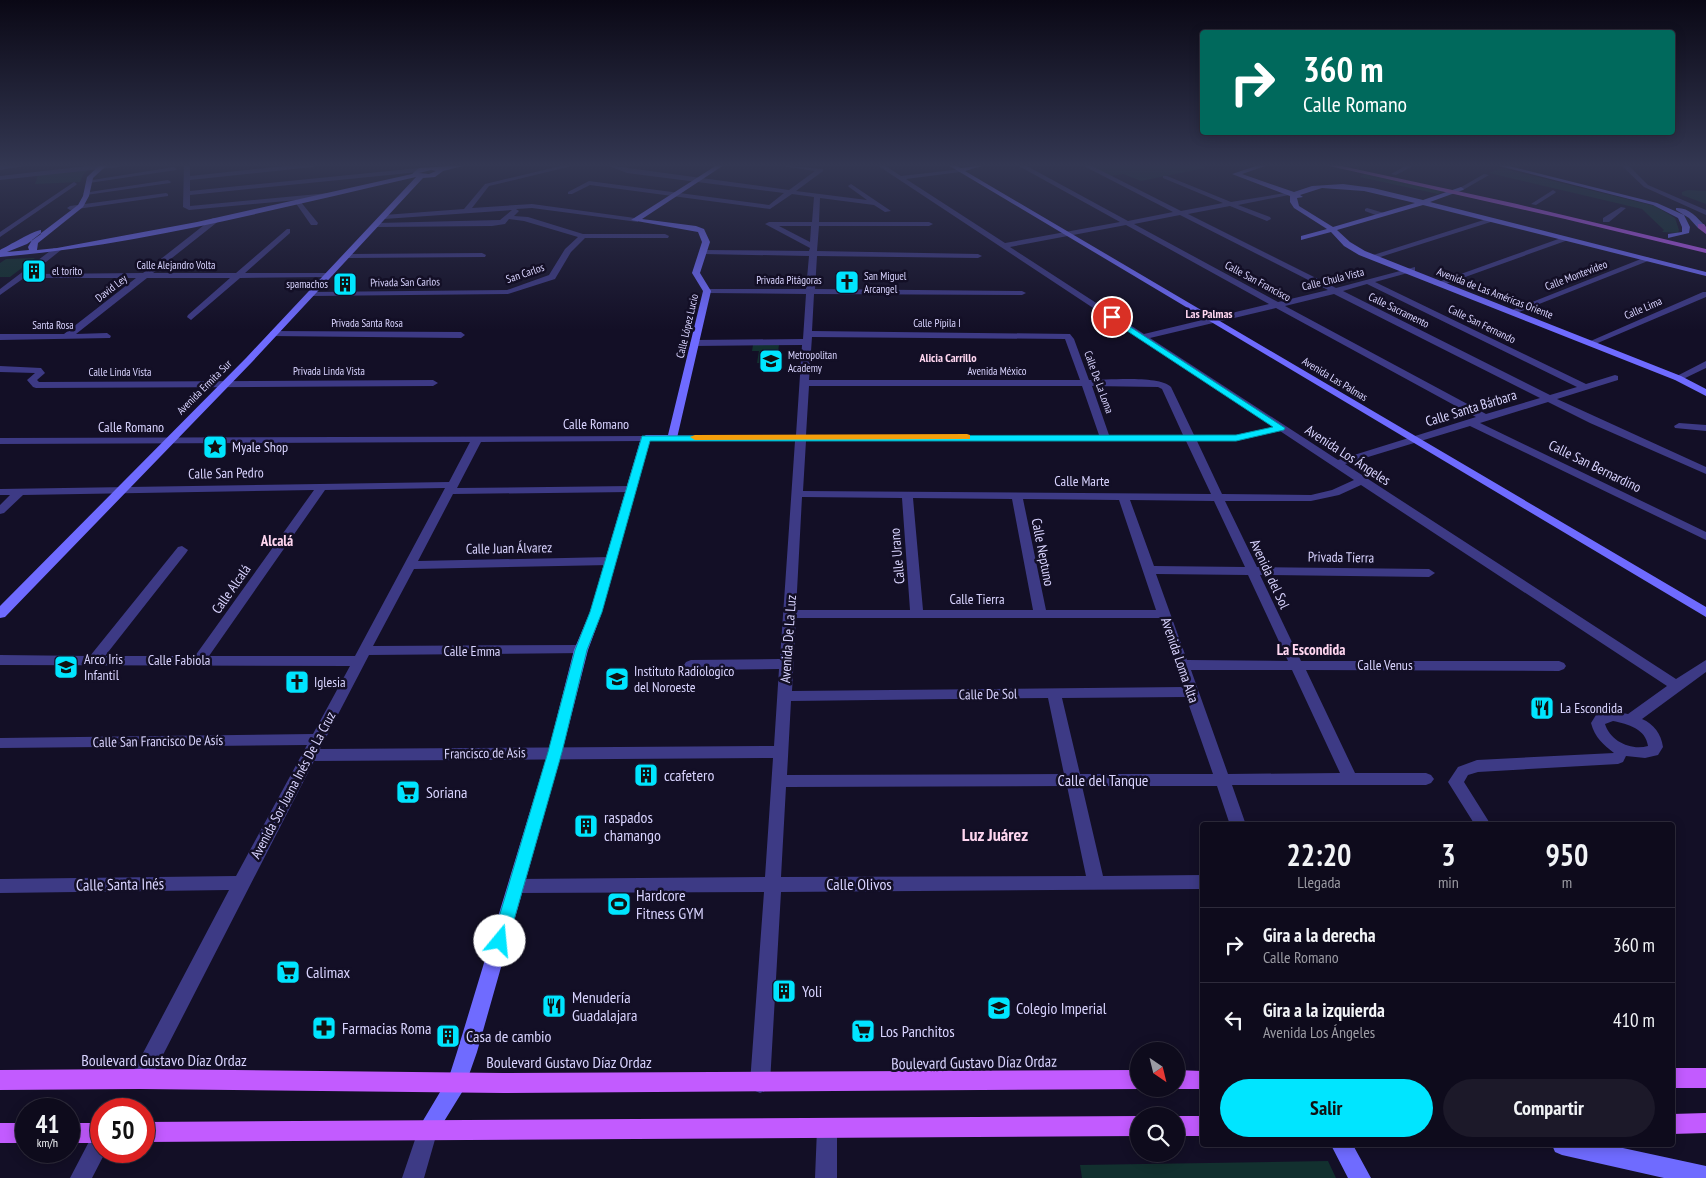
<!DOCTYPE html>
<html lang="es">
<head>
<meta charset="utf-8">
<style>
	body { margin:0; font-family:"PT Sans Narrow",sans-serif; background:#1c1929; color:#f1f3f6; height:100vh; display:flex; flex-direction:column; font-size:19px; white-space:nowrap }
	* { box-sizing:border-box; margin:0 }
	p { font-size:16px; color:#9b9ba3 }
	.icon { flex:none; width:28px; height:28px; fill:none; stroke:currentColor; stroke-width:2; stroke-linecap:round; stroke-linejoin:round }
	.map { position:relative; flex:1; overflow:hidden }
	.sheet { position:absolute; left:1200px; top:822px; width:475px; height:325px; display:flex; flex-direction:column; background:#0e0b1c; border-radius:5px; box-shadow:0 2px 12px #0003,0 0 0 1px #2e2b3b }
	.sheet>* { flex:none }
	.banner { position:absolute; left:1200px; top:30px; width:475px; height:105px; border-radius:5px; box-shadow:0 2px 12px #0003,0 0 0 1px #2e2b3b; background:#00695c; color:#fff; overflow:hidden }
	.needle { width:32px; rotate:145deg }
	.tools { position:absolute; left:1130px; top:1042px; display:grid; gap:10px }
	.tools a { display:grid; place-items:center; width:55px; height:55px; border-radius:50%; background:#0e0b1c; box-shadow:0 2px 12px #0003,0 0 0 1px #2e2b3b; font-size:25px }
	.speed { position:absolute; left:15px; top:1098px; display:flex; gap:10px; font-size:25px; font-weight:700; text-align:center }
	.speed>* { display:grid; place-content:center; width:65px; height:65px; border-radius:50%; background:#0e0b1c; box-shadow:0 2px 12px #0003,0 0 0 1px #2e2b3b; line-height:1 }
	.speed small { font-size:12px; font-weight:400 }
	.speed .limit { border:8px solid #d22; background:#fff; color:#111 }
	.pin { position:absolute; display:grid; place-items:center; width:42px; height:42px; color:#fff; margin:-21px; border:2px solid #fff; border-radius:50%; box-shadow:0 1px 5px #0007 }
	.me { position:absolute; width:55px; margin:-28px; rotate:17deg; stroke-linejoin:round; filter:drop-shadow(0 0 4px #0008) }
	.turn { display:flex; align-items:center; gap:18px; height:105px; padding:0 20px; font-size:22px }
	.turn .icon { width:65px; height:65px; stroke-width:2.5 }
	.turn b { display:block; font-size:35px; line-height:42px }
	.eta { display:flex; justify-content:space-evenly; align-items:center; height:85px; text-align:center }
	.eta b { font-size:30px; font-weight:800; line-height:35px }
	.cta { display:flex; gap:10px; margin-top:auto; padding:10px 20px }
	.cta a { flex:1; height:58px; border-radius:30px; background:#00e5ff; color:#111; font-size:20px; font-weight:800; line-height:58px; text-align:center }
	.cta a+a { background:#1c1929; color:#f1f3f6 }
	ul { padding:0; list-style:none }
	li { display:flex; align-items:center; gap:15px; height:75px; padding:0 20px; border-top:1px solid #2e2b3b }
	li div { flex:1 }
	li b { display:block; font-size:19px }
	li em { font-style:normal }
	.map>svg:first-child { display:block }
	.green { fill:#12302f }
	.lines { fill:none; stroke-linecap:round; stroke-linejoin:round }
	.street { fill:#3d3a85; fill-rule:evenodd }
	.secondary { fill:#6f6bff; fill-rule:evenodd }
	.primary { fill:#c25bff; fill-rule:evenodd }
	.route { fill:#00e5ff; stroke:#0095a6 }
	.slow { fill:#f59e0b }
	.labels { text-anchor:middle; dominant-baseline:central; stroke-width:5; stroke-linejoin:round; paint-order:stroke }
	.far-street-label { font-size:11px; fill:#d9d4ff; stroke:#130f26 }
	.far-poi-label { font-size:11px; fill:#d9d4ff; stroke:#130f26; text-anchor:start }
	.far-neighbourhood-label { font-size:12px; font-weight:bold; fill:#ffd6f0; stroke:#130f26 }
	.street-label { font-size:14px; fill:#d9d4ff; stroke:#130f26 }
	.poi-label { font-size:14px; fill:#d9d4ff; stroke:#130f26; text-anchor:start }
	.neighbourhood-label { font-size:15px; font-weight:bold; fill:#ffd6f0; stroke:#130f26 }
	.near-poi-label { font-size:16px; fill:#d9d4ff; stroke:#130f26; text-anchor:start }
	.near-street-label { font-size:16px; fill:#d9d4ff; stroke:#130f26 }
	.near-neighbourhood-label { font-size:18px; font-weight:bold; fill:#ffd6f0; stroke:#130f26 }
</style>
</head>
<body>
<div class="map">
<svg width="1706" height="1178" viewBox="0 0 1706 1178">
	<rect width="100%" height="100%" fill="#130f26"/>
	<path class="green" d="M1087,165H1198L1205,168L1141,181L1123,174L1110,176Z
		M1501,168L1655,206L1675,218L1679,230L1678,233L1662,232L1664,230L1642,209L1489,173Z
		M89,169L83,175L80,182L35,184L38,175Z
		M1364,174L1443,191L1438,194L1360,177Z
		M1688,190L1706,191V204L1682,195V192Z
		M35,258L10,277H0V263L6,259Z
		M753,345H779L776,364L757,363L759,351H752Z
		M1328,1161L1336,1178H1082L1080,1165Z"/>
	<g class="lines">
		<path class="street" d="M11,165H31L0,170V166Z
			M96,165H122L119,167L0,180V176Z
			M184,165H190V176L295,165H316L313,167L190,180V191L419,168L422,170L419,172L190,195V206L329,193L332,195L329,197L189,210L183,207Z
			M565,165H576L489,186L472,208L532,204L635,218H638V222L532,208L516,209L519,211L514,216L528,217L583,234H665L669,236L668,238H585L571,252L555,279L508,294L312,296L308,294L312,292L507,290L549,275L565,249L578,237L524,221L509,219L505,224L492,226L377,227L373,225L377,223L500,220L512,210L384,219L380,217L384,215L464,209L485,184Z
			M606,165L789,190L815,171L776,165L823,169V171L796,191L867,200L849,187L848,186L851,184L891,211L885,212L874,205L820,198L819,222H929L933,224L929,226H819L817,251L978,254L982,256L978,258L817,256L815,289L1022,291L1026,293L1022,295L814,294L812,331L1070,334L1074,339L1089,380C1108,380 1159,375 1171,387L1194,435H1236L1273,427L877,165H884L901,176L962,169L963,170L960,172L906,179L1005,243L1120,222L1017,165H1025L1128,221L1173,212L1082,165H1090L1181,211L1223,203L1163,178V176H1167L1231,202L1291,192V194L1289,195L1238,205L1270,217L1271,219L1267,221L1230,206L1188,214L1336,288L1415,267V271L1375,282L1586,384L1615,375L1618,376V380L1557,399L1706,467V474L1590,423L1548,402L1480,423L1706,532V540L1470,426L1345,464L1676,679L1706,660V672L1642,719C1654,724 1661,734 1663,747L1658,755L1645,758L1626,756L1623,762L1618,764L1478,772L1468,775L1464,782L1491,825H1475L1448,782L1458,767L1477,760L1614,753C1603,744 1595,738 1591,723L1596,715L1613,711L1628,714L1667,686L1361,485L1339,495L1311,501H1225L1257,567L1429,569L1435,573L1429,577L1260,575L1301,661H1559L1564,663L1566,666L1564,669L1559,671L1306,670L1355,773H1426L1431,775L1434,779L1431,783L1426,785H1232L1246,825H1230L1217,786H1082L1103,876L1202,875V889L781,892L770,1083L767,1090L760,1093L753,1090L750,1083L764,892L516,893L510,891L508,886L510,881L516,879L765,877L773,758L314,761L147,1086L140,1089L133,1086L130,1079L133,1072L229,890L0,893V879L236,876L307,745L0,748V738L313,734L350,666L0,665V655L90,656L178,547L182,546L188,550L186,553L105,656H195L314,490L23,495L4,513L0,514V505L10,495H0V489L449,482L470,442L0,444V438L650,436L651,438L650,440L646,441L481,442L457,488L631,486L637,489L631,492L453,494L418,561L610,557L616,561L610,565L414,569L373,646L581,645L586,647L588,650L586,653L369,655L320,749L774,746L779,669L691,670L686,668L684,665L686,662L691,660L780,659L795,441H672L667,438L672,435H796L802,345L694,346L690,343L694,340L803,339L806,294L707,293L703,291L707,289H806L809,256L703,254L699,252L703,250L809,251L810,248L765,224L769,222H812L814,197L792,194L770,209L590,185L572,194H568V192L589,181L769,205L784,193L627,173ZM1180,215L1328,290L1278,302L1134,224ZM1126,225L1269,304L1144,334L1010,247ZM779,226H811L810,242ZM1367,284L1577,387L1550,395L1343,291ZM1334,294L1540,398L1486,414L1285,306ZM1276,308L1476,417L1338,460L1150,338ZM812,337L1065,339L1080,380H809ZM809,386H1082L1099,435H806ZM1092,386L1158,387L1162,389L1183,435H1109ZM1280,431L1354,480L1332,490L1311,495L1222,494L1197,441H1236ZM806,441H1186L1211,494L803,491ZM445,488L355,656H209L325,490ZM802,497L902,498L910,610H796ZM913,498L1012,499L1033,610H923ZM1023,499L1119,500L1156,610H1046ZM1130,500L1214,501L1245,567L1154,566ZM1156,574L1248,575L1288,661L1187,660ZM796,618H1159L1183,687L792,691ZM1191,670H1292L1340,773L1228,774ZM1186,697L1213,774H1080L1062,698ZM1048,698L1064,774L787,775L791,701ZM1613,721C1628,724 1646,729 1648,746C1631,751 1610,741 1605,724ZM1067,786L1086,876L781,877L786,787Z
			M1407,165H1415L1396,175L1391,174Z
			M1621,165H1628L1648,185L1706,210V215L1644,187Z
			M174,167L177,169L176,170L89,183L86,181Z
			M1484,174L1489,175L1463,190L1458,189Z
			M168,180L171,182L170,183L86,195L83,193Z
			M74,182L77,184L76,185L0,237V232Z
			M1553,190L1556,192L1555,193L1536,205L1531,204Z
			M166,193L168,194V196L70,210L67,208L70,206Z
			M296,201H300L318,223L317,225H311L295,202Z
			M1621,207L1626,208L1609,222H1603V218Z
			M1367,208L1384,213L1385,215L1381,217L1365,211V209Z
			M213,218L220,220L153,273H236L287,229H290V233L245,273H329L333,275L329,277L240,278L191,320L187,317L188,315L230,278H147L76,334L107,333L111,336L110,338L0,340V334H64L136,278H24L0,295V289L54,248L61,250L31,274L143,273Z
			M1490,218L1497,220L1374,259L1367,257Z
			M1564,237L1571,239L1440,286L1433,284Z
			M482,253L486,255L485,257L348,258L344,256L348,254Z
			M1646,257L1653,259L1514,314L1507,312Z
			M1703,292H1706V297L1593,345L1590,346L1586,343Z
			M273,331L461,332L465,335L461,338L270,336V332Z
			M1706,361V368L1681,380H1675L1673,378Z
			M0,366L41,368L45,373L37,380L39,382L433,380L438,383L433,386L36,388L33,387L27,380L35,373L0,372Z
			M1679,423L1706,425V431L1675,428L1674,426Z
			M428,1119L435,1122L438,1129L424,1178H402L421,1122Z
			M827,1119L834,1122L837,1129V1178H815L817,1129L820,1122Z
			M101,1129V1151H106L92,1178H70L94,1132Z"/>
		<path class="secondary" d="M100,165H107L93,178L89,196L83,207L38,243L37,250L57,248L197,222L412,174L419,168L467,165L443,171L435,177L423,178L252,362L5,617L0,618V606L246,358L416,177C279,208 140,245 0,257V250C8,246 35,230 41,230V234L27,244L7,252L29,250L28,247L32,240L78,205L83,196L87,177ZM431,170L436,171L429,174L419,173Z
			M717,165H724L642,219L696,226L704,229L710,242L700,273L711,291L677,438L672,441H650L602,612L588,650L562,752L477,1052L464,1089L435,1136L428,1139L421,1136L418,1129L449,1077L457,1052L548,752L574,650L590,612L641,438L646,435H668L703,291L692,273L702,242L698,232L631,220Z
			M948,165H955L961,168L985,165L965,171L1706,607V617Z
			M1259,165H1268L1242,174L1294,192L1312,186L1343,184L1373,188L1423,200L1461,187L1464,189L1463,190L1430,202L1706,272V276L1423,205L1337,230L1350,242L1365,251L1681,376L1706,389V396L1675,380L1359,255L1344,246L1331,232L1301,240V236L1327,229L1294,208L1290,202V196L1232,174ZM1322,188L1364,191L1415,203L1333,227L1299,206L1297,198L1303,197L1300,195Z
			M1495,165H1505L1657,203L1684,215L1690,227L1689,233L1668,238V234L1682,232V227L1678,218L1653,205Z
			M1676,208C1688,207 1697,217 1705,226L1698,228L1689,218L1676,210Z
			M1331,1145H1353L1371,1178H1348Z
			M1552,1145H1609L1706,1166V1178H1664L1562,1155L1555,1152Z"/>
		<path class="primary" d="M1325,165H1337L1517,204L1706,249V253L1565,219Z
			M1698,224H1704L1706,227V234L1698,228Z
			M1672,1068H1706V1088H1672Z
			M140,1069L503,1073L1139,1070V1089H1141L503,1093L140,1089L0,1090V1070Z
			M1176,1070L1202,1071V1089H1174H1176Z
			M1706,1113V1133L1672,1134V1114Z
			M1139,1116V1136L144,1142V1122Z
			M1175,1116H1202V1136H1176Z
			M0,1123H26V1143H0Z
			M69,1123H101V1143H69Z"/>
	</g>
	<linearGradient id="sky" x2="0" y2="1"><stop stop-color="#0a0815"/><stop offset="0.5" stop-color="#333752"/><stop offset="1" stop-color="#333752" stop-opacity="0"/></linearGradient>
	<rect width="1706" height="330" fill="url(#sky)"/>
	<path class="route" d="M1112,315L1285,428L1284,430L1236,441H650L602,612L587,650L562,752L508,941L505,946L500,948L494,946L492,941L548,752L575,650L590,612L642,436L1236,435L1273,427L1109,319L1108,317Z"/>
	<path class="slow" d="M967,434L970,435V439L695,440L690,437L695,435Z"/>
	<defs>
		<g id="building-square" transform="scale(1.25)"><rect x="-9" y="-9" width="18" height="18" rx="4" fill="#00e5ff" stroke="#130f26"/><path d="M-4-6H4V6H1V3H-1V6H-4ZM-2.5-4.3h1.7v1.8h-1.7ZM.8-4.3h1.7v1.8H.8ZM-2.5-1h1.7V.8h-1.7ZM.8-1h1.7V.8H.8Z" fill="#111"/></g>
		<g id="church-square" transform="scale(1.25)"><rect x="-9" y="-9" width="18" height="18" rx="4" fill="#00e5ff" stroke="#130f26"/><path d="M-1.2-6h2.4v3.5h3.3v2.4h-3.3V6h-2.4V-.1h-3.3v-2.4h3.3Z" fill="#111"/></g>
		<g id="school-square" transform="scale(1.25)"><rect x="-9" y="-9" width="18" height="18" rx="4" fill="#00e5ff" stroke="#130f26"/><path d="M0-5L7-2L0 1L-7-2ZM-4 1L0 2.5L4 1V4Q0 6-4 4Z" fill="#111"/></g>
		<g id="sight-square" transform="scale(1.25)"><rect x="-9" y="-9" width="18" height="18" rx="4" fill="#00e5ff" stroke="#130f26"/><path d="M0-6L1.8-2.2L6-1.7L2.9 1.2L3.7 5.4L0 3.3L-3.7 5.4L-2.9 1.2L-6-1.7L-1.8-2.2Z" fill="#111"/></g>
		<g id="university-square" transform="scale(1.25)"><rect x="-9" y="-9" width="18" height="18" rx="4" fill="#00e5ff" stroke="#130f26"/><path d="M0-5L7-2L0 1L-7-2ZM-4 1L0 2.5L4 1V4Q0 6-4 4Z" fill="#111"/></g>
		<g id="restaurant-square" transform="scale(1.25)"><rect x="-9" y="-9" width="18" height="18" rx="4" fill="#00e5ff" stroke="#130f26"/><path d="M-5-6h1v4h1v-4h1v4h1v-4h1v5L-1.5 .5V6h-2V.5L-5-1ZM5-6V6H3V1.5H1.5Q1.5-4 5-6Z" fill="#111"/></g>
		<g id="supermarket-square" transform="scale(1.25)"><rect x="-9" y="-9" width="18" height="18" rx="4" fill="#00e5ff" stroke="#130f26"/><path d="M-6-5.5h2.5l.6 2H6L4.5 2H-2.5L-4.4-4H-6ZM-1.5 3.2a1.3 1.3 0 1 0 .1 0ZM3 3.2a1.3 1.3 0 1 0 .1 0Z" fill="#111"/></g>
		<g id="stadium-square" transform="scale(1.25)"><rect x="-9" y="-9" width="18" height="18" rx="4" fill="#00e5ff" stroke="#130f26"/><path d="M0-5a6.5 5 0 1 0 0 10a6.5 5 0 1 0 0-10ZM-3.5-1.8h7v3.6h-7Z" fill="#111"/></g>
		<g id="pharmacy-square" transform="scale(1.25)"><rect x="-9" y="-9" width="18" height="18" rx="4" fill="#00e5ff" stroke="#130f26"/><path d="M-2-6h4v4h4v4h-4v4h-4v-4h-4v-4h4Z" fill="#111"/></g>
	</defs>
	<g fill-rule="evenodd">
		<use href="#building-square" x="34" y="271"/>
		<use href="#church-square" x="847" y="282"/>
		<use href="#building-square" x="345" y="284"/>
		<use href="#school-square" x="771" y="361"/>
		<use href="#sight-square" x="215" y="447"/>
		<use href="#school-square" x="66" y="667"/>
		<use href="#university-square" x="617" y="679"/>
		<use href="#church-square" x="297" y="682"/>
		<use href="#restaurant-square" x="1542" y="708"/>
		<use href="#building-square" x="646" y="775"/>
		<use href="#supermarket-square" x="408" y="792"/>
		<use href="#building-square" x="586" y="826"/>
		<use href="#stadium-square" x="619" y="904"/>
		<use href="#supermarket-square" x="288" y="972"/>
		<use href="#building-square" x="784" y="991"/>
		<use href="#restaurant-square" x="554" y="1006"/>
		<use href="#school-square" x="999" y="1008"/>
		<use href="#pharmacy-square" x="324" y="1028"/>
		<use href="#supermarket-square" x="863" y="1031"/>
		<use href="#building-square" x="448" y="1036"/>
	</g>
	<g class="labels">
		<g class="far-street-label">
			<text x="176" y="265">Calle Alejandro Volta</text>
			<text transform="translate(525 273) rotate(-19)">San Carlos</text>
			<text transform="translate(1576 275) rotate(-21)">Calle Montevideo</text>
			<text transform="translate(1333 279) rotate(-14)">Calle Chula Vista</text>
			<text x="789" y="280">Privada Pitágoras</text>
			<text transform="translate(1258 281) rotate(28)">Calle San Francisco</text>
			<text transform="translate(405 282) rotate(-1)">Privada San Carlos</text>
			<text transform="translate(111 288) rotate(-38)">David Ley</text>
			<text transform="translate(1495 293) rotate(21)">Avenida de Las Américas Oriente</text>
			<text transform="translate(1643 308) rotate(-23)">Calle Lima</text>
			<text transform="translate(1399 310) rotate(26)">Calle Sacramento</text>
			<text x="367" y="323">Privada Santa Rosa</text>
			<text x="937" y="323">Calle Pípila I</text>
			<text transform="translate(1482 324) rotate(26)">Calle San Fernando</text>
			<text x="53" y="325">Santa Rosa</text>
			<text transform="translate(687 326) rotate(-77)">Calle López Lucio</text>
			<text x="329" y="371">Privada Linda Vista</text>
			<text x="997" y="371">Avenida México</text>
			<text x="120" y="372">Calle Linda Vista</text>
			<text transform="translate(1335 379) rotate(31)">Avenida Las Palmas</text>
			<text transform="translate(1099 382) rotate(70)">Calle De La Loma</text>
			<text transform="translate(204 387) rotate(-45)">Avenida Ermita Sur</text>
		</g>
		<g class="far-poi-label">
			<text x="52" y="271">el torito</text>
			<text x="864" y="276">San Miguel<tspan x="864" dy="13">Arcangel</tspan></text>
			<text x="328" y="284" text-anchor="end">spamachos</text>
			<text x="788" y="355">Metropolitan<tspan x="788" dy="13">Academy</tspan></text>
		</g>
		<g class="far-neighbourhood-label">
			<text x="1209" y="313">Las Palmas</text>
			<text x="948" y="357">Alicia Carrillo</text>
		</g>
		<g class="street-label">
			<text transform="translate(1471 408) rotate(-17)">Calle Santa Bárbara</text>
			<text x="596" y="424">Calle Romano</text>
			<text x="131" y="427">Calle Romano</text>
			<text transform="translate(1348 455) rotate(33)">Avenida Los Ángeles</text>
			<text transform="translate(1595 466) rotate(26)">Calle San Bernardino</text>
			<text transform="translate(226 473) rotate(-1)">Calle San Pedro</text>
			<text x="1082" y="481">Calle Marte</text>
			<text transform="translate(509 548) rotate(-1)">Calle Juan Álvarez</text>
			<text transform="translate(1043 552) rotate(79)">Calle Neptuno</text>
			<text transform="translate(897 556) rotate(-95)">Calle Urano</text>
			<text transform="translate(1341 557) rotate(1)">Privada Tierra</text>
			<text transform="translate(1270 574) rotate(65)">Avenida del Sol</text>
			<text transform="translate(231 589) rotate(-55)">Calle Alcalá</text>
			<text x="977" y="599">Calle Tierra</text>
			<text transform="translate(788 639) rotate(-86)">Avenida De La Luz</text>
			<text x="472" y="651">Calle Emma</text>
			<text x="179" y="660">Calle Fabiola</text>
			<text transform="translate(1180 660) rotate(71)">Avenida Loma Alta</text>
			<text x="1385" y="665">Calle Venus</text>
			<text transform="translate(988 694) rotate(-1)">Calle De Sol</text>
			<text transform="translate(158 741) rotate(-1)">Calle San Francisco De Asís</text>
			<text transform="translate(485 753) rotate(-1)">Francisco de Asis</text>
			<text transform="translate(293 785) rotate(-62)">Avenida Sor Juana Inés De La Cruz</text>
		</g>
		<g class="poi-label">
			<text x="232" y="447">Myale Shop</text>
			<text x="84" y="659">Arco Iris<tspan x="84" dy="16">Infantil</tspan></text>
			<text x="634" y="671">Instituto Radiologico<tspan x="634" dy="16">del Noroeste</tspan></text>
			<text x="314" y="682">Iglesia</text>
			<text x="1560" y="708">La Escondida</text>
		</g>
		<g class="neighbourhood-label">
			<text x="277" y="540">Alcalá</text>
			<text x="1311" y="649">La Escondida</text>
		</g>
		<g class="near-poi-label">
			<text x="664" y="775">ccafetero</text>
			<text x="426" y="792">Soriana</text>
			<text x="604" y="817">raspados<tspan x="604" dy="18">chamango</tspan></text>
			<text x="636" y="895">Hardcore<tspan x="636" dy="18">Fitness GYM</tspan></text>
			<text x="306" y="972">Calimax</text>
			<text x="802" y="991">Yoli</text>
			<text x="572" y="997">Menudería<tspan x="572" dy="18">Guadalajara</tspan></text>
			<text x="1016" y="1008">Colegio Imperial</text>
			<text x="342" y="1028">Farmacias Roma</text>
			<text x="880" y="1031">Los Panchitos</text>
			<text x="466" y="1036">Casa de cambio</text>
		</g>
		<g class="near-street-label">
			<text x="1103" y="780">Calle del Tanque</text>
			<text transform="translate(120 884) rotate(-1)">Calle Santa Inés</text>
			<text x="859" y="884">Calle Olivos</text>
			<text x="164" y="1060">Boulevard Gustavo Díaz Ordaz</text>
			<text x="569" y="1062">Boulevard Gustavo Díaz Ordaz</text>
			<text transform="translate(974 1062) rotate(-1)">Boulevard Gustavo Díaz Ordaz</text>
		</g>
		<g class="near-neighbourhood-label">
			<text x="995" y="834">Luz Juárez</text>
		</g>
	</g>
</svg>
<div class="tools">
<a><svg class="needle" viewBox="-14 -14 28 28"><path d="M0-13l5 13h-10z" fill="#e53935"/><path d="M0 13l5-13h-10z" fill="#9b9ba3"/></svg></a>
<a><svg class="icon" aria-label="search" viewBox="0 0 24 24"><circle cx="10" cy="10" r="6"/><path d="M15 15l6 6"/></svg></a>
</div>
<div class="speed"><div>41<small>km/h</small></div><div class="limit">50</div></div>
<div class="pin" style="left:1112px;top:317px;background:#d93025"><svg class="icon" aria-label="arrive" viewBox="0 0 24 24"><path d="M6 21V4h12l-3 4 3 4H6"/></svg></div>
<svg class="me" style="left:500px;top:941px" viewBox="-20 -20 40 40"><circle r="19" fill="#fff"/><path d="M0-13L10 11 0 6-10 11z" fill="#00e5ff"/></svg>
<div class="banner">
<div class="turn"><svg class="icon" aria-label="right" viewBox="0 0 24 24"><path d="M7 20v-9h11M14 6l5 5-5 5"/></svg><div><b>360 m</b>Calle Romano</div></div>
</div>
<section class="sheet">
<div class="eta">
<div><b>22:20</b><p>Llegada</p></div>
<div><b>3</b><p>min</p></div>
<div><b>950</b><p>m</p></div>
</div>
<ul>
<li><svg class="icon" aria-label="right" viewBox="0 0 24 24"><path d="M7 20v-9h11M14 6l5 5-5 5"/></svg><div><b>Gira a la derecha</b><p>Calle Romano</p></div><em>360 m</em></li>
<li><svg class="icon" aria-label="left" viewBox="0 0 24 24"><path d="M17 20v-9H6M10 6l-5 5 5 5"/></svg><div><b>Gira a la izquierda</b><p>Avenida Los Ángeles</p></div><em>410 m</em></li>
</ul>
<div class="cta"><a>Salir</a><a>Compartir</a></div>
</section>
</div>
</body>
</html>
